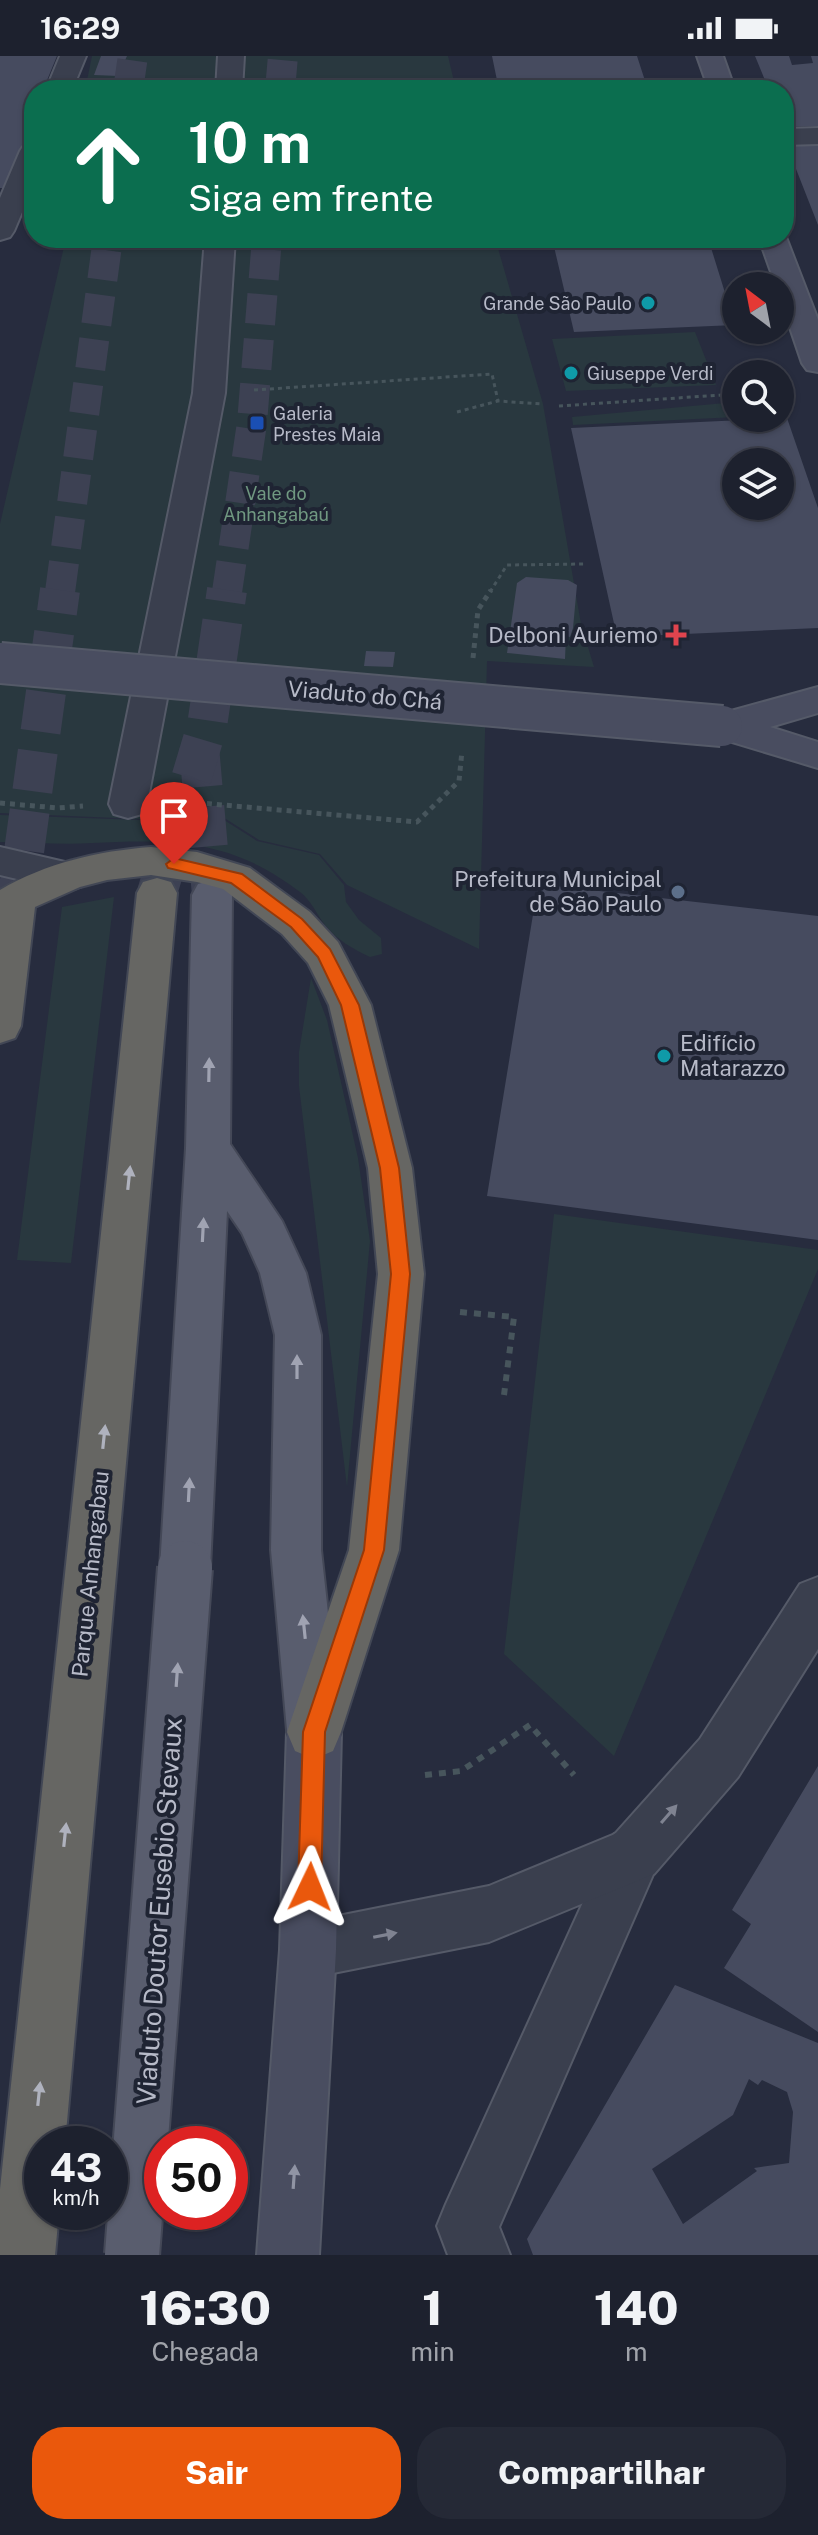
<!DOCTYPE html>
<html lang="pt">
<head>
<meta charset="utf-8">
<style>
	body { margin:0; font-family:"Public Sans",sans-serif; background:#252936; color:#f1f3f6; height:100vh; display:flex; flex-direction:column; font-size:30px; white-space:nowrap }
	* { box-sizing:border-box; margin:0 }
	p { font-size:26px; color:#a0a3aa }
	.icon { flex:none; width:44px; height:44px; fill:none; stroke:currentColor; stroke-width:2; stroke-linecap:round; stroke-linejoin:round }
	.map { position:relative; height:2199px; overflow:hidden }
	.side { display:flex; flex-direction:column; background:#1d212e; flex:1 }
	.side>* { flex:none }
	.top-card { position:absolute; left:24px; top:24px; width:770px; height:168px; border-radius:32px; box-shadow:0 2px 6px #0004,0 0 0 2px #3b3e4a; background:#0b6e4f; color:#fff; overflow:hidden }
	.needle { width:52px; rotate:328deg }
	.fabs { position:absolute; left:722px; top:216px; display:grid; gap:16px }
	.fabs a { display:grid; place-items:center; width:72px; height:72px; border-radius:50%; background:#1d212e; box-shadow:0 2px 6px #0004,0 0 0 2px #3b3e4a; font-size:40px }
	.speed { position:absolute; left:24px; top:2070px; display:flex; gap:16px; font-size:40px; font-weight:700; text-align:center }
	.speed>* { display:grid; place-content:center; width:104px; height:104px; border-radius:50%; background:#1d212e; box-shadow:0 2px 6px #0004,0 0 0 2px #3b3e4a; line-height:1 }
	.speed small { font-size:20px; font-weight:400 }
	.speed .limit { border:12px solid #d22; background:#fff; color:#111 }
	.pin { position:absolute; display:grid; place-items:center; width:68px; height:68px; color:#fff; margin:-82px -34px; border-radius:50% 50% 50% 0; rotate:-45deg; box-shadow:0 0 8px #0007 }
	.pin .icon { rotate:45deg }
	.me { position:absolute; width:88px; margin:-44px; rotate:2deg; stroke-linejoin:round; filter:drop-shadow(0 0 6px #0008) }
	.turn { display:flex; align-items:center; gap:28px; height:168px; padding:0 32px; font-size:36px }
	.turn .icon { width:104px; height:104px; stroke-width:2.5 }
	.turn b { display:block; font-size:56px; line-height:68px }
	.eta { display:flex; justify-content:space-evenly; align-items:center; height:136px; text-align:center }
	.eta b { font-size:48px; font-weight:800; line-height:56px }
	.button { display:flex; gap:16px; margin-top:auto; padding:16px 32px }
	.button a { flex:1; height:92px; border-radius:32px; background:#ea580c; color:#fff; font-size:32px; font-weight:800; line-height:92px; text-align:center }
	.button a+a { background:#252936; color:#f1f3f6 }
	.status { display:flex; justify-content:space-between; align-items:center; height:56px; padding:0 40px; background:#1d212e; direction:ltr }
	.status svg { height:22px; fill:currentColor }
	.map>svg:first-child { display:block }
	.green { fill:#29383f }
	.building { fill:#464b5f; fill-rule:evenodd }
	.lines { fill:none; stroke-linecap:round; stroke-linejoin:round }
	.primary-tunnel { stroke:#3d4153; stroke-width:40; stroke-dasharray:40 20; stroke-linecap:butt }
	.trunk-tunnel-far1 { stroke:#3d4153; stroke-width:30; stroke-dasharray:30 15; stroke-linecap:butt }
	.trunk-tunnel { stroke:#3d4153; stroke-width:40; stroke-dasharray:40 20; stroke-linecap:butt }
	.pedestrian-casing { stroke:#555a68; stroke-width:4 }
	.minor-casing { stroke:#555a68; stroke-width:4 }
	.secondary-casing { stroke:#555a68; stroke-width:4 }
	.primary-casing { stroke:#444857; stroke-width:4 }
	.trunk-casing { stroke:#424755; stroke-width:4 }
	.path-far2 { stroke:#47555c; stroke-width:3; stroke-dasharray:4 4; stroke-linecap:butt }
	.path-far1 { stroke:#47555c; stroke-width:5; stroke-dasharray:5 5; stroke-linecap:butt }
	.path { stroke:#47555c; stroke-width:6; stroke-dasharray:7 7; stroke-linecap:butt }
	.pedestrian { fill:#3a3f4e; fill-rule:evenodd }
	.minor { fill:#3a3f4e; fill-rule:evenodd }
	.secondary { fill:#494d60; fill-rule:evenodd }
	.primary { fill:#595d6e; fill-rule:evenodd }
	.trunk { fill:#666663; fill-rule:evenodd }
	.secondary-bridge-casing { stroke:#555a68; stroke-width:44; stroke-linecap:butt }
	.primary-bridge-casing { stroke:#444857; stroke-width:58; stroke-linecap:butt }
	.secondary-bridge { stroke:#494d60; stroke-width:40 }
	.primary-bridge { stroke:#595d6e; stroke-width:54 }
	.oneway { fill:#a0a3b2 }
	.oneway2 { fill:#afb2be }
	.oneway3 { fill:#7f8391 }
	.oneway4 { fill:#9094a4 }
	.route { fill:#ea580c; stroke:#983908; stroke-width:2 }
	.culture-dot { fill:#0f9aa8; stroke:#1f2433; stroke-width:3 }
	.transit-dot { fill:#1a4fb4; stroke:#1f2433; stroke-width:3 }
	.health-dot { fill:#e0444e; stroke:#1f2433; stroke-width:3 }
	.service-dot { fill:#5c6f8a; stroke:#1f2433; stroke-width:3 }
	.labels { text-anchor:middle; dominant-baseline:central; stroke-width:8; stroke-linejoin:round; paint-order:stroke }
	.far-poi-label { font-size:18px; fill:#b7bac8; stroke:#1f2433; text-anchor:start }
	.far-park-label { font-size:18px; fill:#709881; stroke:#1f2433 }
	.poi-label { font-size:22px; fill:#b7bac8; stroke:#1f2433; text-anchor:end }
	.street-label { font-size:22px; fill:#b7bac8; stroke:#1f2433 }
	.near-street-label { font-size:26px; fill:#b7bac8; stroke:#1f2433 }
</style>
</head>
<body>
<div class="status"><b>16:29</b><svg viewBox="0 0 49 12"><path d="M0 12V9h3v3zM5 12V6h3v6zM10 12V3h3v9zM15 12V0h3v12zM26 1h20v11H26zM47 4h2v5h-2z"/></svg></div>
<div class="map">
<svg width="818" height="2199" viewBox="0 0 818 2199">
	<rect width="100%" height="100%" fill="#272c3e"/>
	<path class="green" d="M92,0H448L456,34H85Z
		M66,182H495L543,348L581,568L594,611L487,605L479,893L347,829L320,798L259,784L210,753L140,763L0,757V468Z
		M695,276L716,329L566,335L552,283Z
		M736,346V361L573,369L572,361Z
		M210,755L257,785L319,799L344,829L346,846L359,864L381,882L382,898L370,901C353,893 337,884 325,869C317,859 311,844 300,836C231,783 173,783 92,787C62,789 30,786 0,786V759L140,764Z
		M114,841L71,1207L17,1204L62,851Z
		M311,922L327,964L358,1102L370,1185L347,1431L299,1030V996Z
		M554,1158L818,1194V1213L614,1700L504,1598Z"/>
	<path class="building" d="M0,0H57L43,34H34V58L5,132H0Z
		M101,0H127L118,20L94,19Z
		M492,0H637L648,34H499Z
		M755,0H789L792,9L813,7L811,0H818V70L784,71V34H769Z
		M818,88V169L787,90Z
		M552,182H708L735,269L574,276Z
		M787,362L818,452V572L617,581L571,372ZM736,406H780V450H736Z
		M526,521L568,524L577,529L573,572L570,581L566,580L565,603L507,597L517,527Z
		M366,595L395,596L393,611L364,610Z
		M538,828L818,860V1184L487,1140Z
		M818,1710V1976L724,1912L751,1868L732,1854Z
		M675,1929L818,1987V2199H533L527,2183ZM749,2023L758,2029L762,2024L787,2036L793,2056L789,2107L754,2112L757,2115L683,2168L652,2113L733,2059Z"/>
	<g class="lines">
		<path class="primary-tunnel" d="M199,691L212,839"/>
		<path class="trunk-tunnel-far1" d="M128,34L133,0
			M280,34L283,0
			M60,536L108,182
			M227,536L252,367L267,182"/>
		<path class="trunk-tunnel" d="M157,837L207,670L227,534
			M16,854L60,534"/>
		<g class="pedestrian-casing">
			<path id="pedestrian" d="M60,0H86L72,34H46Z
				M218,0H244L242,34H216Z
				M818,72V88L784,89V73Z
				M34,87V128L14,175L10,181L0,184V142L20,95L24,89Z
				M205,182H235L225,337L147,748L142,758L128,762L114,758L109,748L193,337Z
				M634,1770L654,1778L662,1798L499,2171L510,2199H448L437,2170L446,2148L614,1778Z"/>
		</g>
		<g class="minor-casing">
			<path id="minor" d="M0,791L82,810L88,820L82,830L68,835L0,819Z
				M818,1521V1593L738,1721L654,1818L489,1886L308,1922L288,1914L280,1894L288,1874L308,1866L489,1830L615,1778L700,1683L800,1528Z"/>
		</g>
		<g class="secondary-casing">
			<path id="secondary" d="M697,0H723L735,34H709Z
				M784,176L818,264V316L807,314L802,307L780,242V230H776L759,182H784Z
				M818,631V657L770,671L818,686V712L709,679L703,670L709,661Z
				M314,1649L333,1657L341,1676L336,1894L319,2199H257L280,1894L287,1676L295,1657Z"/>
		</g>
		<g class="primary-casing">
			<path id="primary" d="M212,824L226,828L232,839L230,1088L282,1165L306,1217L321,1279V1494L341,1674L333,1693L314,1701L295,1693L287,1674L271,1494L275,1279L260,1217L242,1177L227,1155L210,1512L203,1529L185,1536L167,1529L160,1512L186,1092L192,839L198,828Z"/>
		</g>
		<g class="trunk-casing">
			<path id="trunk" d="M151,791L197,796L250,812L310,856L338,886L371,949L412,1112L424,1218L399,1494L341,1676L333,1695L314,1703L295,1695L287,1676L349,1494L378,1218L368,1112L329,949L308,907L282,878L223,833L197,826L151,819L107,824L80,831L35,851L21,970L15,982L0,987V834C46,807 98,795 151,791Z
				M157,822L171,826L177,837L65,2088H42V2156H59L55,2199H0V2133L137,837L143,826Z"/>
		</g>
		<path class="path-far2" d="M254,334L492,318L498,345
			M559,350L736,338
			M457,356L498,345L543,348
			M490,536L507,509L584,508"/>
		<path class="path-far1" d="M473,602L478,554L491,534
			M177,745L417,766L459,725L462,695
			M0,747L58,752L83,750"/>
		<path class="path" d="M460,1256L514,1261L504,1339
			M425,1719L461,1715L530,1669L574,1719"/>
		<use href="#pedestrian" class="pedestrian"/>
		<use href="#minor" class="minor"/>
		<use href="#secondary" class="secondary"/>
		<use href="#primary" class="primary"/>
		<use href="#trunk" class="trunk"/>
		<g class="secondary-bridge-casing">
			<path id="secondary-bridge" d="M0,607L722,670"/>
		</g>
		<g class="primary-bridge-casing">
			<path id="primary-bridge" d="M132,2199L185,1512"/>
		</g>
		<use href="#secondary-bridge" class="secondary-bridge"/>
		<use href="#primary-bridge" class="primary-bridge"/>
	</g>
	<defs><path id="oneway-solid" d="M-6-.8H1V-3.2L6.5 0L1 3.2V.8H-6Z" transform="scale(2)"/></defs>
	<g class="oneway">
		<use href="#oneway-solid" transform="translate(209 1014) rotate(-89)"/>
		<use href="#oneway-solid" transform="translate(203 1174) rotate(-87)"/>
		<use href="#oneway-solid" transform="translate(297 1311) rotate(-90)"/>
		<use href="#oneway-solid" transform="translate(189 1434) rotate(-87)"/>
		<use href="#oneway-solid" transform="translate(304 1571) rotate(-96)"/>
		<use href="#oneway-solid" transform="translate(177 1619) rotate(-86)"/>
	</g>
	<g class="oneway2">
		<use href="#oneway-solid" transform="translate(129 1122) rotate(-84)"/>
		<use href="#oneway-solid" transform="translate(104 1381) rotate(-84)"/>
		<use href="#oneway-solid" transform="translate(65 1779) rotate(-84)"/>
		<use href="#oneway-solid" transform="translate(39 2038) rotate(-84)"/>
	</g>
	<g class="oneway3">
		<use href="#oneway-solid" transform="translate(669 1758) rotate(-49)"/>
		<use href="#oneway-solid" transform="translate(385 1879) rotate(-11)"/>
	</g>
	<use class="oneway4" href="#oneway-solid" transform="translate(294 2121) rotate(-86)"/>
	<path class="route" d="M174,802L242,818L302,863L330,893L359,949L399,1112L410,1218L384,1494L325,1676L321,1831L318,1840L310,1843L302,1840L298,1831L303,1676L364,1494L391,1218L380,1112L341,949L318,901L291,871L231,827L168,812L166,808Z"/>
	<g class="culture-dot">
		<circle cx="648" cy="247" r="8"/>
		<circle cx="571" cy="317" r="8"/>
		<circle cx="664" cy="1000" r="8"/>
	</g>
	<rect class="transit-dot" x="249" y="359" width="16" height="16" rx="4"/>
	<path class="health-dot" d="M672 567h8v8h8v8h-8v8h-8v-8h-8v-8h8z"/>
	<circle class="service-dot" cx="678" cy="836" r="8"/>
	<g class="labels">
		<g class="far-poi-label">
			<text x="632" y="247" text-anchor="end">Grande São Paulo</text>
			<text x="587" y="317">Giuseppe Verdi</text>
			<text x="273" y="357">Galeria<tspan x="273" dy="21">Prestes Maia</tspan></text>
		</g>
		<g class="far-park-label">
			<text x="276" y="437">Vale do<tspan x="276" dy="21">Anhangabaú</tspan></text>
		</g>
		<g class="poi-label">
			<text x="658" y="579">Delboni Auriemo</text>
			<text x="662" y="823">Prefeitura Municipal<tspan x="662" dy="25">de São Paulo</tspan></text>
			<text x="680" y="987" text-anchor="start">Edifício<tspan x="680" dy="25">Matarazzo</tspan></text>
		</g>
		<g class="street-label">
			<text transform="translate(365 639) rotate(5)">Viaduto do Chá</text>
			<text transform="translate(90 1518) rotate(-84)">Parque Anhangabau</text>
		</g>
		<g class="near-street-label">
			<text transform="translate(159 1855) rotate(-86)">Viaduto Doutor Eusebio Stevaux</text>
		</g>
	</g>
</svg>
<div class="fabs">
<a><svg class="needle" viewBox="-14 -14 28 28"><path d="M0-13l5 13h-10z" fill="#e53935"/><path d="M0 13l5-13h-10z" fill="#a0a3aa"/></svg></a>
<a><svg class="icon" aria-label="search" viewBox="0 0 24 24"><circle cx="10" cy="10" r="6"/><path d="M15 15l6 6"/></svg></a>
<a><svg class="icon" aria-label="layers" viewBox="0 0 24 24"><path d="M12 4l9 5-9 5-9-5zM3 14l9 5 9-5"/></svg></a>
</div>
<div class="speed"><div>43<small>km/h</small></div><div class="limit">50</div></div>
<div class="pin" style="left:174px;top:808px;background:#d93025"><svg class="icon" aria-label="arrive" viewBox="0 0 24 24"><path d="M6 21V4h12l-3 4 3 4H6"/></svg></div>
<svg class="me" style="left:310px;top:1831px" viewBox="-20 -20 40 40"><path d="M0-17L14 15 0 8-14 15z" fill="#ea580c" stroke="#fff" stroke-width="4"/></svg>
<div class="top-card">
<div class="turn"><svg class="icon" aria-label="ahead" viewBox="0 0 24 24"><path d="M12 20V5M6 11l6-6 6 6"/></svg><div><b>10 m</b>Siga em frente</div></div>
</div>
</div>
<section class="side">
<div class="eta">
<div><b>16:30</b><p>Chegada</p></div>
<div><b>1</b><p>min</p></div>
<div><b>140</b><p>m</p></div>
</div>
<div class="button"><a>Sair</a><a>Compartilhar</a></div>
</section>
</body>
</html>
